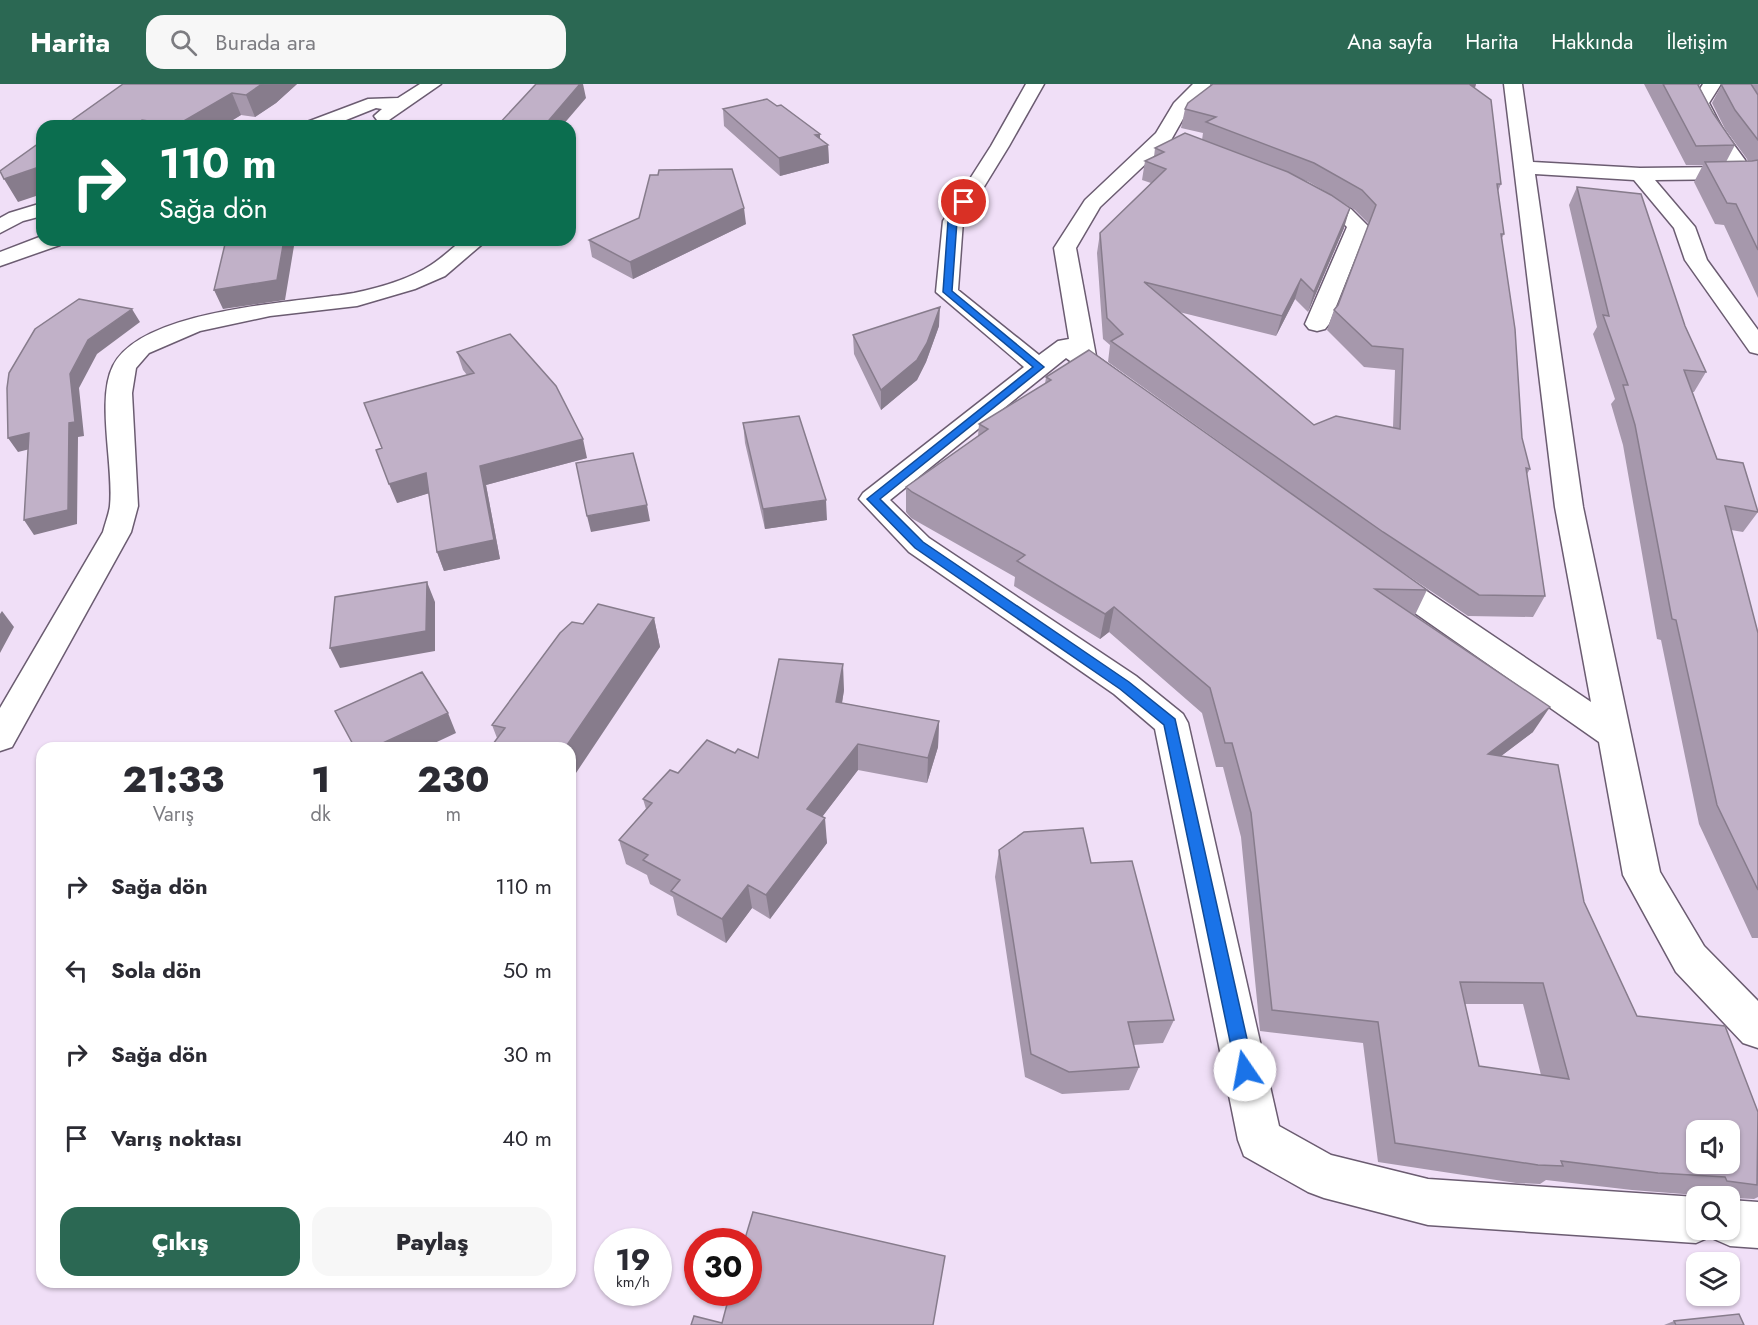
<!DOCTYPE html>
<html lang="tr">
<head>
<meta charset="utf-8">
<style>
	body { margin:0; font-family:Jost,sans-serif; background:#f7f7f7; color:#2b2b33; height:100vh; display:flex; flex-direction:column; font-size:22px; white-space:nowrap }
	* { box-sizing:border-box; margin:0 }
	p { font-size:20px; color:#7c7c81 }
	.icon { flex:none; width:33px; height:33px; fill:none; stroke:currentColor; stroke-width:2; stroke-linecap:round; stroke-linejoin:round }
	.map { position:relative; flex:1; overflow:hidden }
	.drawer { position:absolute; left:36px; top:658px; width:540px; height:546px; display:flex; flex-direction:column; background:#fff; border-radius:18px; box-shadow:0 2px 4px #0004 }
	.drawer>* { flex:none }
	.top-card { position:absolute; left:36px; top:36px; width:540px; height:126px; border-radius:18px; box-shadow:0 2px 4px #0004; background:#0b6e4f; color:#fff; overflow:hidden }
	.controls { position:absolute; left:1686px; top:1036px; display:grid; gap:12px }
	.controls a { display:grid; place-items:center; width:54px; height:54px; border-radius:12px; background:#fff; box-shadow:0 2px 4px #0004; font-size:30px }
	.speed { position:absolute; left:594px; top:1144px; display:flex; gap:12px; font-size:30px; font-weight:700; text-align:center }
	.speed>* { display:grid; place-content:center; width:78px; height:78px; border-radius:50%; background:#fff; box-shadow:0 2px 4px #0004; line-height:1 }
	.speed small { font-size:15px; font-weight:400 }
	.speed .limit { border:9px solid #d22; background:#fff; color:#111 }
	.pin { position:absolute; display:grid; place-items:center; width:51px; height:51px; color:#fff; margin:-26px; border:3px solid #fff; border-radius:50%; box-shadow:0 2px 6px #0007 }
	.me { position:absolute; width:66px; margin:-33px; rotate:348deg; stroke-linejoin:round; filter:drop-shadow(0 0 4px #0008) }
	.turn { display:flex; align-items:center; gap:21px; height:126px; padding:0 24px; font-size:27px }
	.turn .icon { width:78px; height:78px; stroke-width:2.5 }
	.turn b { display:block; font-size:42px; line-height:51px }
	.eta { display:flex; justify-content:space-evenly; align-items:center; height:102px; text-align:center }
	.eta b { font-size:36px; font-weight:800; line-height:42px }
	.action { display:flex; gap:12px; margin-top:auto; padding:12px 24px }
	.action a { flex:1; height:69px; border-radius:18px; background:#2b6853; color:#fff; font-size:24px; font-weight:800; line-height:69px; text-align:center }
	.action a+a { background:#f7f7f7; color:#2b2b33 }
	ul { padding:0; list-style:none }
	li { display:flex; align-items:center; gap:18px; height:84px; padding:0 24px }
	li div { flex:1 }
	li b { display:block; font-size:22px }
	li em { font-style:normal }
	header { display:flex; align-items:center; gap:36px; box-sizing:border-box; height:84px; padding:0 30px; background:#2b6853; color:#fff }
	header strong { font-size:28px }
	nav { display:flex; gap:33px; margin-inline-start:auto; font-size:21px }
	.search { width:420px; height:54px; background:#f7f7f7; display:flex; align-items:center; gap:15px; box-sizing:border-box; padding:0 21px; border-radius:18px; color:#7c7c81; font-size:22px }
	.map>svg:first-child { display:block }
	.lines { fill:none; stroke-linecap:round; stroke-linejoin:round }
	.minor-casing { stroke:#6b5c71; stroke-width:3 }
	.minor { fill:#fff; fill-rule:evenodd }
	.wall { fill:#a698ac; fill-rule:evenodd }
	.shaded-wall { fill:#877c8c }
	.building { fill:#c1b1c8; stroke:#877c8c; stroke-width:1.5; fill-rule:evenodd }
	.route { fill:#1a73e8; stroke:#114b97; stroke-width:1.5 }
</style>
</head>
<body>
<header>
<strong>Harita</strong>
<div class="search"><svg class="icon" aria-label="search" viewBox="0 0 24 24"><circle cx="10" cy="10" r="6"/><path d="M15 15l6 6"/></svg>Burada ara</div>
<nav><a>Ana sayfa</a><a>Harita</a><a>Hakkında</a><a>İletişim</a></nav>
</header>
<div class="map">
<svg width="1758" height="1241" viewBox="0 0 1758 1241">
	<rect width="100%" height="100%" fill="#f0dff7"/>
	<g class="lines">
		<g class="minor-casing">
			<path id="minor" d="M420,0H441L389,36H377L374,32L382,25L376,24L331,42H305L307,38L368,15L398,14Z
				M1026,0H1044L1009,62L963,137L958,206L1039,271L1058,257L1069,255L1054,164L1085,116L1156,49L1174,19L1193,0H1212L1188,26L1171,56L1100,123L1076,164L1096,272L1125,293L1128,298L1125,303C1103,309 1083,286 1066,274L890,416L929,454L1136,592L1183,630L1188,639L1279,1042L1331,1071L1428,1095L1696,1113V1146H1730V1116L1758,1118V1164L1730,1162L1714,1155L1712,1152L1696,1159L1428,1141L1324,1114L1308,1108L1244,1072L1238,1056L1155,645L1114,610L909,468L859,415L863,409L1024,283L936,208L943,137L991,62Z
				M1504,0H1522L1533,78L1640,84L1728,83L1705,47L1691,19L1703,0H1721L1709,19L1723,46L1745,76L1750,89L1747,93L1740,95L1655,96L1695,143L1707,176L1758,246V270L1750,268L1685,176L1674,144L1634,96L1535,90L1583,423L1660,788L1704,862L1758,917V964L1743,959L1676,888L1629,802L1623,791L1599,658L1372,499L1368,492L1372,485L1383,482L1394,485L1591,618L1555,423Z
				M1310,106L1351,125L1368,142L1329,240L1325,245L1317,247L1309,245L1305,240L1347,143L1337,133L1303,116L1300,112L1303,108Z
				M42,119V132L23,137L0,149V134L9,129Z
				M42,152V156H63L60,161L0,182V168Z
				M463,156H487L445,192L415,205L357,222L270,232L200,247L149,269L136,284L132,309L138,422L131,448L12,663L0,667V624L103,448C105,440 109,430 110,422C114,383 96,315 113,282C142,224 296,219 354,209C378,204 410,195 431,181C442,174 452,164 463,156Z"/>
		</g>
		<use href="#minor" class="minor"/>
	</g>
	<path class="wall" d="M123,0H297L276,19L255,33L241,31L223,42H64Z
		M1210,0H1476L1474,4L1501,100L1498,107L1504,150L1502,154L1522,354L1530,385L1527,390L1545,512L1533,533L1468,532L1398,485L1427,506L1415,531L1533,648L1501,672L1584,818L1637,932L1758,1028V1113L1754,1115L1735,1114L1730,1117V1113H1697L1696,1111L1632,1106L1546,1096L1540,1100L1516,1099L1378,1078L1363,959L1260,947L1241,753L1223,683H1216L1202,629L1109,548L1100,555L1014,502L1015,493L911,434L906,428V403L978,352L979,340L1045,300L1046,293L1291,409L1108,278L1110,261L1103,255L1097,169L1100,149L1151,99L1142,96L1145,77L1154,73L1155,64L1202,56L1203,49L1181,44L1185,25L1210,2ZM1301,95L1309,98L1328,109ZM1333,113L1355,126L1369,140L1338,221L1334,226L1327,246L1364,283L1395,286L1393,343L1314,341L1179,228L1276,252L1295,215L1308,228L1344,144ZM1465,920H1523L1541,991L1479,982Z
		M1644,0H1700L1699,2L1713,29L1735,61L1726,78H1748L1747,75L1725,45L1712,19L1722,0H1758V214L1724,141L1715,140L1694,98L1703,81H1686Z
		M777,22L820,50V55L828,61L829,79L780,92L724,42L723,25Z
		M1577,103L1685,242L1706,288L1694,308H1692L1717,375L1758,428L1743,448L1731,446L1758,549V854H1752L1699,740L1661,556L1657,555L1623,361L1611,320L1615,315L1593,250L1597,243L1569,121Z
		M639,134L746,140L633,195L592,173L589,156Z
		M299,156H332L328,160Z
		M939,242L926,278L917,296L881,326L854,270L853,251Z
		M457,268L587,374L486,401L500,475L444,487L437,468L429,409L397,419L467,291L463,286Z
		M743,339L827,436L765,445L745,359Z
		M654,534L660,563L497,654L492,641L583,540Z
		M844,606L842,619L939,637L938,663L927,699L858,686L822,733L827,759L770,835L752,824L726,859L677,831L673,813L650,800L647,791L626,780L619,756L646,725L643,715L678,689L735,669L758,674Z
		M999,766L1091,779L1174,936L1163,959L1133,961L1139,983L1129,1006L1062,1010L1025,993L995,793Z
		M1674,1237L1744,1241H1664Z"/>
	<path class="shaded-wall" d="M262,0H297L276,19L255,33L246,11Z
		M580,0H583L586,14L562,42H544Z
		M1449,0H1476L1475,4L1447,7Z
		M232,9L241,31L223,42H178L177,41Z
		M142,36L145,42H139Z
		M820,50V63L828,61L829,79L780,92L779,74L815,51Z
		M42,82V110L18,118L4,95Z
		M744,124L746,140L633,195L630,178Z
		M1350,124L1344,144L1308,228L1314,208Z
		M284,156H295L285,216L223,225L214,206Z
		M326,156H332L328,160Z
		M1301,195L1295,215L1276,252L1282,232Z
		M940,223L939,242L926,278L917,296L881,326V306Z
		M132,225L140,238L97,270L79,304L84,352L78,353L77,440L34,451L24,436L70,290L88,256Z
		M29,349L38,363L18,368L8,354Z
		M583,355L587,374L486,401L500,475L444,487L437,468L480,382Z
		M426,389L433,408L397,419L389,400Z
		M826,416L827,436L765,445L763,425Z
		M647,421L650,437L591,448L587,432Z
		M427,498L435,518V567L340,584L330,564Z
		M1114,523L1109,548L1100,555L1105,530Z
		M2,527L14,543L0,569V530Z
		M654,534L660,563L570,698V664H565Z
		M843,580L844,606L838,643L836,618Z
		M1550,623L1533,648L1472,694L1488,670Z
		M448,629L456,649L424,664H372Z
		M939,637L938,663L927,699L928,674Z
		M858,660V686L809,750L807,725Z
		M825,734L827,759L770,835L766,811Z
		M748,801L752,824L726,859L722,835Z"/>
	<path class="building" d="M123,0H262L246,11L232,9L177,41L142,36L139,42H64Z
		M536,0H580L544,42H497Z
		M1213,0H1469L1491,16L1501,100H1497L1504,150H1501L1515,245L1522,354L1530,385L1526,384L1545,512L1479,511L1383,448L1111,257L1123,250L1107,234L1100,149L1166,85L1145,77L1164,68L1155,64L1185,49L1288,88L1331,111L1350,124L1314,208L1301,195L1282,232L1144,198L1314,341L1336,332L1400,345L1403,265L1372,262L1334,226L1338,221L1376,121L1362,106L1314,79L1206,38L1216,33L1185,25L1188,19Z
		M1663,0H1699L1698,1L1713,29L1735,61L1696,62Z
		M1721,0H1751L1758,11V56L1735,26Z
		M767,15L777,22L781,21L820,50L815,51L828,61L779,74L723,25Z
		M42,57V82L4,95L0,87Z
		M1758,76V166L1736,120L1727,119L1705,78L1752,77Z
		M732,85L744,124L630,178L589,156L639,134L650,91H658L659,86Z
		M1577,103L1641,110L1685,242L1706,288L1684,286L1717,375L1743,379L1758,428L1725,422L1758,549V806L1717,721L1676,536L1672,535L1635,341L1623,301H1628L1603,231L1609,232Z
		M226,156H284L277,196L214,206Z
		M79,215L132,225L88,256L70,290L75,338L69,339L68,426L24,436L29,349L8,354L7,304L9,289L35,245Z
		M940,223L927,259L917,276L881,306L853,251Z
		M510,250L556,302L583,355L480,382L494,456L437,468L426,389L389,400L376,366L382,364L364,319L474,289L457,268Z
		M1089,266L1427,506L1375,505L1550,623L1488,670L1558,681L1584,818L1637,932L1725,942L1758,1028L1757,1101L1727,1097L1725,1093L1658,1089L1561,1077L1563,1082L1538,1081L1395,1059L1378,938L1272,926L1251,729L1232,659H1225L1210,604L1114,523L1105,530L1017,477L1025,471L912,408L906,403L988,345L979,340L1051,296L1046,293ZM1460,898L1543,899L1569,995L1479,982ZM1696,1047H1730V1080H1696Z
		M799,332L826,416L763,425L743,339Z
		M633,369L647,421L587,432L576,379Z
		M427,498L426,547L330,564L335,513Z
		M598,520L654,534L565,664H490L505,644L492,641L560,549L572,538L583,540Z
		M779,575L843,580L836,618L939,637L928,674L858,660L807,725L825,734L766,811L748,801L722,835L671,807L680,796L643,776L648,771L619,756L652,719L643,715L670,686L678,689L707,656L735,669L738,665L758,674Z
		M422,588L448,629L372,664H355L335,627Z
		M1083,744L1091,779L1132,777L1174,936L1128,938L1139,983L1069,988L1031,970L999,766L1024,748Z
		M753,1128L945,1172L933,1241H691L694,1232L722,1239L730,1209H748V1158H744Z
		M1739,1230L1744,1241H1676L1674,1237Z"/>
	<path class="route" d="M962,116L969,118L957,137L952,207L1044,283L880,415L923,458L1129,598L1175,635L1254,986L1251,992L1245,995L1239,992L1236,986L1164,641L1120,605L915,464L867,415L1033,283L943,208L948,137Z"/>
</svg>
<div class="controls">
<a><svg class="icon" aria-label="sound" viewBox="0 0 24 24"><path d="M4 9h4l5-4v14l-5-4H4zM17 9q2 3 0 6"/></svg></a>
<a><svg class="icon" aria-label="search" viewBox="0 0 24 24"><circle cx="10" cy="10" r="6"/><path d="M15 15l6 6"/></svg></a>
<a><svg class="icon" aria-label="layers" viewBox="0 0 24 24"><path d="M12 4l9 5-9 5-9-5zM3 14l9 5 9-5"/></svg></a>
</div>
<div class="speed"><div>19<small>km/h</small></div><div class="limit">30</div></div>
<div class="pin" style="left:964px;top:118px;background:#d93025"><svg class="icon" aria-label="arrive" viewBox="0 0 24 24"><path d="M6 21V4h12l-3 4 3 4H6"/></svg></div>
<svg class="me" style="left:1245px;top:986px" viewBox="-20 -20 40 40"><circle r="19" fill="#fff"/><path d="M0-13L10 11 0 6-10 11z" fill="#1a73e8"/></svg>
<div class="top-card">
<div class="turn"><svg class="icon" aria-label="right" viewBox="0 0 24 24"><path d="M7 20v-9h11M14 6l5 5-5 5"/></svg><div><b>110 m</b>Sağa dön</div></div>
</div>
<section class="drawer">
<div class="eta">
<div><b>21:33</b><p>Varış</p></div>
<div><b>1</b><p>dk</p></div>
<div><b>230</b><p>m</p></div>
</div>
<ul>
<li><svg class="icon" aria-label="right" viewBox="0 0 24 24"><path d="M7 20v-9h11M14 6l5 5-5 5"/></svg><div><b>Sağa dön</b></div><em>110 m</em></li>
<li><svg class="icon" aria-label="left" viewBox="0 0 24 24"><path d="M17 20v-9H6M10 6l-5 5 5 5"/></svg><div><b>Sola dön</b></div><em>50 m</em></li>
<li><svg class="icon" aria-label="right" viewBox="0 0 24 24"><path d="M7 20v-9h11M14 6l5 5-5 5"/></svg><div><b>Sağa dön</b></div><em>30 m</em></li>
<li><svg class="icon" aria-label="arrive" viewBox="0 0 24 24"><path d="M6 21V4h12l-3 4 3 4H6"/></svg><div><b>Varış noktası</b></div><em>40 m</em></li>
</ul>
<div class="action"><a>Çıkış</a><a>Paylaş</a></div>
</section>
</div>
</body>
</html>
